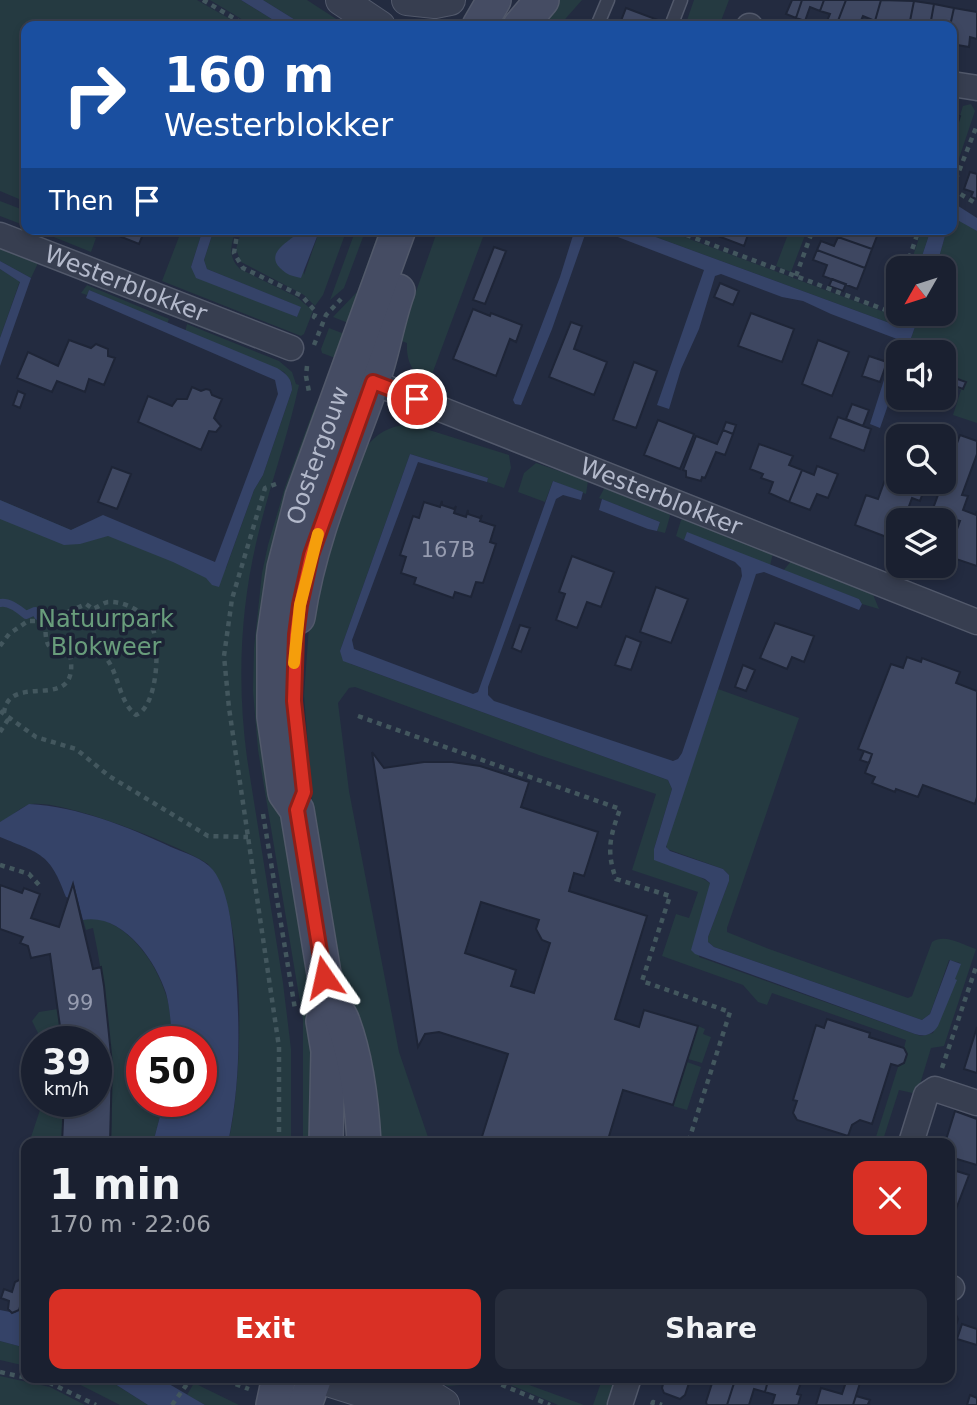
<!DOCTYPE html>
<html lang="en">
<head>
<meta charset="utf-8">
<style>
	body { margin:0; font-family:"DejaVu Sans",sans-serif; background:#272d3c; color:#f1f3f6; height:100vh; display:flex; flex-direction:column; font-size:26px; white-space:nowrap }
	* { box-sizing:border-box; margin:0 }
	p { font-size:23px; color:#9fa3ab }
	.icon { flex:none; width:38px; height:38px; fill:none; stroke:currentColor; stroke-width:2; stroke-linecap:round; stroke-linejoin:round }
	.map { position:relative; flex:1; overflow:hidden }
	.drawer { position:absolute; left:21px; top:1138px; width:934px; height:245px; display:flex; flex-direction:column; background:#1a2030; border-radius:14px; box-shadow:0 4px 10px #0003,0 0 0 2px #383e4c }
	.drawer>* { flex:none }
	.banner { position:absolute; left:21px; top:21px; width:936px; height:214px; border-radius:14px; box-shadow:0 4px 10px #0003,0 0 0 2px #383e4c; background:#1a4fa0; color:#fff; overflow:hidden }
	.needle { width:46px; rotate:231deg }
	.buttons { position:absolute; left:886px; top:256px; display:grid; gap:14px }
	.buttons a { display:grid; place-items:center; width:70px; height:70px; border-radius:14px; background:#1a2030; box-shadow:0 4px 10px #0003,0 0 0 2px #383e4c; font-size:35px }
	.speed { position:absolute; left:21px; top:1026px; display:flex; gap:14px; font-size:35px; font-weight:700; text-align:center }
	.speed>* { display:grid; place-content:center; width:91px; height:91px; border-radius:50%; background:#1a2030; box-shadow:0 4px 10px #0003,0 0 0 2px #383e4c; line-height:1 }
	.speed small { font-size:18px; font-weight:400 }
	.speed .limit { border:10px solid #d22; background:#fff; color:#111 }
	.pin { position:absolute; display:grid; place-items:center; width:60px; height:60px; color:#fff; margin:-30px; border:4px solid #fff; border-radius:50%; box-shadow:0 2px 7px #0007 }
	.me { position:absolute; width:77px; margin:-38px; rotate:349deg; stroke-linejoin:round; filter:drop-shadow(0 0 5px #0008) }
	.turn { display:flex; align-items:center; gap:24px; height:147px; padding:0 28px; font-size:32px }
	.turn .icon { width:91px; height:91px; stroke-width:2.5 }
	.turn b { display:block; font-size:49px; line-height:60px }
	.then { display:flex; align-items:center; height:66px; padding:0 28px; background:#0003; gap:14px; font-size:26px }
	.round { display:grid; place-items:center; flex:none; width:74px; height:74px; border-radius:14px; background:#272d3c }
	.overview { display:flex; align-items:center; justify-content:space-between; height:119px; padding:0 28px }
	h1 { font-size:42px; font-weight:800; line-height:52px }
	.cta { display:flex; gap:14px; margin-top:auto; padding:14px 28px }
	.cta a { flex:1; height:80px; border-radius:14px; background:#d93025; color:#fff; font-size:28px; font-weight:800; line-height:80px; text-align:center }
	.cta a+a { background:#272d3c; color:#f1f3f6 }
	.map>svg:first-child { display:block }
	.green { fill:#253a41 }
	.water { fill:#354368 }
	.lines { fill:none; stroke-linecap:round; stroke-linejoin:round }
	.stream { stroke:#354368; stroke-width:8 }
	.building { fill:#3e4761; stroke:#1e2537; stroke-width:2; fill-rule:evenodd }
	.service-casing { stroke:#52596b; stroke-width:15 }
	.minor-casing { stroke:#52596b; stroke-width:27 }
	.tertiary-casing { stroke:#52596b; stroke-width:32 }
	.secondary-casing { stroke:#52596b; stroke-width:36 }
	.path { stroke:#43575e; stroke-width:4.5; stroke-dasharray:5 5; stroke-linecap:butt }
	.service { stroke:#373e50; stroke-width:12 }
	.minor { stroke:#373e50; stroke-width:24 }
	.tertiary { stroke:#373e50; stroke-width:30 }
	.secondary { stroke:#454c63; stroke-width:33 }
	.route-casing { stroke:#8d1f18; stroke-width:18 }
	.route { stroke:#d93025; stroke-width:12 }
	.slow { stroke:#f59e0b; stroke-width:12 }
	.labels { text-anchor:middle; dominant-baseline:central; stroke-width:7; stroke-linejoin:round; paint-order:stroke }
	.number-label { font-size:21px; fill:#969cb0 }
	.street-label { font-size:24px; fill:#b3b9cb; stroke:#1c2335 }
	.park-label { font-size:24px; fill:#699d7c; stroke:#1c2335 }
</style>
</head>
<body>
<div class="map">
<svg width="977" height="1405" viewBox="0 0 977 1405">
	<rect width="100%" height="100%" fill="#232b40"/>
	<path class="green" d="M0,0H197L242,26H26V202L0,191Z
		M210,0H241L283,26H253Z
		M263,0H307L347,26H305Z
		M558,0H582L559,26H537Z
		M694,0H729L719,26H685Z
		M971,104L975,111L952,179V140L963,106Z
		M0,201L26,211V226L0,216Z
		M955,216L977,231V423L953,415L961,390L943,384V352H906L920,313H943V268H936L947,229H952V217Z
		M34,229H74L96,238L91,252Z
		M182,229H203L191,267L297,317L300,307L207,269L204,260L214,229H236C231,245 227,256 240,269L297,297L313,311L304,334L301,336L162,281Z
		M242,229H303L301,231L304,275L320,229H347L323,295L315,306L304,295L241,262L236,249Z
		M356,229H366L344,288L330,300Z
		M380,229H392L356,326L333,317L357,292Z
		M438,229H486L428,385C414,372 406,364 407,343L399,340Z
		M634,229H677L676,234L892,315L898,299V313H902L898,324L895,325Z
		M790,229L807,230L791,272L776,266Z
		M922,229H931L918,268H909Z
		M0,245L39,261L31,278L0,261Z
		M0,269L20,281L0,338Z
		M87,285L169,319L167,324L89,290L87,295L81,293Z
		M187,324L279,361L292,372L296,384L299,385C288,436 270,485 258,535C240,608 237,683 247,758L283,983L291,1049V1143H228C243,1082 249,912 208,864C184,847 54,795 28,805C18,809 10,818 0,822V500L71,530L103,516L226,568L254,490L263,475L292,390V384L284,372L185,332Z
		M329,328L352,337L343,361L322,353L321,349Z
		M321,397L280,543L286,837L310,985L320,1065L319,1143H303V1020L258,750L253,691L254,648L262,573L268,545L285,487L315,406Z
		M410,424L509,455L511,468L504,488L487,482L488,478L410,454L340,651L351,664L668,780L672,789L654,849L710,883L699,957L915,1034L921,1036L933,1033L960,963L949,960L930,1014L922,1020L714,947L708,942V937L729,881V875L723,869L667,849L666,842L718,689L799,718L727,928V932L769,949L908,998L912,996L932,942C945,933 963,945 976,949L944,1046L931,1048L917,1094L899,1090L882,1143H874L898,1067L904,1063L907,1055L904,1048L906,1040L772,993L767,1005L758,1002L743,985L662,956L676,914L689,918L698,892L632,870L656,794L539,755L355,687L349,688L338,703L349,791L399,1052L430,1143H379L334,957L315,836L304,695L309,626L328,549L364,451C375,433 390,426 410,424Z
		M536,463L588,481L586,494L553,481L545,502L518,492L524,473Z
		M605,487L668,511L670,516L665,533L657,531L660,522L599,498Z
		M686,519L773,553L770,566L687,533L684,540L676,536L681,520Z
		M792,560L872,592L879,609L862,604L859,599L783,571Z
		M95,918C128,924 155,961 165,992C171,1007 171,1025 172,1041H142V1101H164L153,1143H111C114,1070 108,1000 93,928L86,930L83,920Z
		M58,1009L61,1041H42L32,1021L39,1012Z
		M698,1026L705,1029L703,1034L711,1037L702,1063L688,1059Z
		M687,1062L701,1067L687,1110L673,1106Z
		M43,1101H63L62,1143H29Z
		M0,1341L26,1348V1366L0,1360Z
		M0,1376L50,1387L85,1405H0Z
		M65,1377H104L148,1405H120Z
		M420,1377H470L484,1383L448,1386Z
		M492,1377H507L584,1405H558Z
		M603,1377H616L607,1405H593Z
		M194,1383L239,1405H205L187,1395Z"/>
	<path class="water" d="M241,0H263L305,26H283Z
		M952,202L977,218V231L952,217Z
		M203,229H214L204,260L207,269L301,307L297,317L196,278L191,267Z
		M303,229H320L301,278C292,276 287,275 280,268C264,252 292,240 303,229Z
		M575,229H587L552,329L521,405L515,404L513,400L560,277Z
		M597,229H634L895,325L898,324L902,313H920L906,352H898V376L880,428L870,424L897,339L831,314L803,301L782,297L721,274L715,276L699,329L681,369L669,409L657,405L704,270Z
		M931,229H947L936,268H918Z
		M0,261L31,278L0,366V338L20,282L0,269Z
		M89,290L277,368C287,374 292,379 292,390L263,475L254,490L219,587L212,585L206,578L173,562L108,536L80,544L64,545L0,519V500L71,530L103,515L215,562L278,394L275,380L86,298Z
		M410,454L488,478L487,482L418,462L352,640L354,649L473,694L478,692L553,481L583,492L581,500L563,495L556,499L488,687V695L494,701L673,761L678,759L682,753L742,576L741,568L735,562L684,540L687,532L859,599L862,604L859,610L764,572L756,574L666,847L670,851L723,869L729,875V881L708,937V942L714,947L922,1020L930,1014L950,960L961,964L955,979L957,980L938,1026C932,1035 925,1037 915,1034L695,954L691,950L710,883L705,879L654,860V849L672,789L668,780L343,661L340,651Z
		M602,499L660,522L657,531L648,529L599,510Z
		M29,804C79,807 126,826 171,847C185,853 203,858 213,870C230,892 233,935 235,962C240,1025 241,1080 228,1143H153L164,1101H201V1041H172C171,1025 170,1008 166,993C155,959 122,913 83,920L74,885L69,898L66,897C50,853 41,854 0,837V822Z
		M19,1309L26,1311V1348L0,1341V1310L15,1313Z
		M104,1377H157L205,1405H148Z"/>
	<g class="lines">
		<path class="stream" d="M0,603C8,601 19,609 26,615L35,611L38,616"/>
	</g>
	<path class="building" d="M792,0H802L796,18L786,14Z
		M802,0H824L820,11L810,7L805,21L796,18Z
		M824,0H846L836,26H825L830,14L820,11Z
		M846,0H881L875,21L863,16L859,25L848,22L847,26H836Z
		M881,0L914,1L909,26H888V23L875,21Z
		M914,1L934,4L930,26H909Z
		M934,4L954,8L950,26H930Z
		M626,8L658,20L656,26H619Z
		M954,8L977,12V39L970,37L969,47L957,45L955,60H952L950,26Z
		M952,113L960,116L952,141Z
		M970,172L977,174V199L971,197L973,192L964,189Z
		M122,229H145L139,244L119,236Z
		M711,229H750L744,246L710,233Z
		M841,229H875L879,231L872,249L838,237Z
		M838,237L872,249L865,268L817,250L821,241L834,246Z
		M494,247L506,251L485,304L473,300Z
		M817,250L865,268L857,289L823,276L827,265L813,260Z
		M832,279L846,284L843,291L829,286Z
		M720,283L739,291L733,305L714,297Z
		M473,309L490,316L491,313L522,325L516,342L510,339L496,376L453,359Z
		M751,313L794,329L782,362L738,346Z
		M571,322L582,326L574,349L607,362L594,395L549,377Z
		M69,340L91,348L96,344L108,349V356L115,358L104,385L89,379L85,392L57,381L52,392L17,378L28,352L58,366Z
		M818,340L849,352L832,396L802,384Z
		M869,356L887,362L880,382L862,376Z
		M634,362L657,371L636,428L613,420Z
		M952,377L966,382L963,389L949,384Z
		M192,387L201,391L206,389L210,390L212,395L222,399L214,418L221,426L216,432L209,431L201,450L138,422L148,396L172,406L177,399H187Z
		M18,391L25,394L20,408L13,405Z
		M852,404L869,410L863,426L846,419Z
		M838,417L871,429L864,451L830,438Z
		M658,420L694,434L680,469L644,455Z
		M726,422L736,425L733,434L723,430Z
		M723,430L733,434L725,455L716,452L705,478L702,477L701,481L686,477V471L683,470L696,436L717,444Z
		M960,435L977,441V454L962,495L968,496L963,510L976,515L977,511V566L947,556L960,521L953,519L952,522L931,514Z
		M759,444L793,456L789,465L802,470L789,502L769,493L773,482L761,478L763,474L750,469Z
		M898,444V481H927L920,501L912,498L904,520H898L897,541L855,525L866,495L878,499Z
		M817,466L838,474L828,498L817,494L810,510L789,502L802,470L814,475Z
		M112,467L131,474L117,509L98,502Z
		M442,501V505L454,509L456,506L454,513L466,517L468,510V514L480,518L482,515L480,521L495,526L490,542L496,544L483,583L476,582L471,597L455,592L453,598L414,584L416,578L401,573L406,557L400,555L413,516L419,518L424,502L440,507Z
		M572,556L614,572L601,607L587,602L577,628L556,620L565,594L559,592Z
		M656,587L688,599L671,643L640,632Z
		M775,623L814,636L804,662L792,657L787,669L760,658Z
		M520,625L530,628L521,652L512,648Z
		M626,636L641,642L631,670L615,665Z
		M907,657L921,662L922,658L960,672L956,683L977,691V797L975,804L923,785L918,797L896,789L895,792L872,783L875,777L865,773L872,754L858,749L891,664L903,668Z
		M743,665L755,670L746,691L735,687Z
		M864,751L872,754L869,763L860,760Z
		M372,752L384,768L424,762H452L480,766L529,782L521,807L598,832L584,876L574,873L569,891L647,916L615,1019L639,1027L644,1010L698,1026L673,1105L623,1090L607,1143H480L508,1054L439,1032L425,1034L418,1047ZM481,902L539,920L536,929L542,940L550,943L534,993L511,986L516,970L465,953Z
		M73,884L93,969L101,967L104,986L112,1064L110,1143H62L64,1101H96V1041H62L50,954L31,958L28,946L20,943L23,937L0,929V885L22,893L24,888L40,894L31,918L59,927Z
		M827,1019L870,1033L869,1037L904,1048L907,1054L904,1063L898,1066L891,1064L872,1124L860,1120L852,1125L848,1136L797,1120L793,1113L797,1101L793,1100L816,1025L824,1028Z
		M977,1027V1073L964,1069Z
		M955,1111L977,1119V1165L950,1157V1143H945Z
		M950,1169L969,1175L953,1217L950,1216Z
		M21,1279L25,1282L26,1287L19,1310L12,1313L8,1309L9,1301L1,1298L4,1289L12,1292L15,1282Z
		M950,1312L955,1313L958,1319L950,1342Z
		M962,1324L977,1329V1345L957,1339Z
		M665,1377H691L685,1395L680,1399L664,1393L662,1388Z
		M714,1377H736L727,1405H707L706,1402Z
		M736,1377L754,1380L755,1377H769L765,1392L754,1389L749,1405H727Z
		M769,1377H787L801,1382L797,1394L801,1395L798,1405H772L775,1395L765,1392Z
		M847,1379L860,1383L853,1405H816L821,1388L842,1394Z
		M970,1395L977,1398V1405H967Z
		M856,1396L870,1400L868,1404L870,1405H853Z"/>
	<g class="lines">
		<g class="service-casing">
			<path id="service" d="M597,26L608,0
				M671,26L681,0"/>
		</g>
		<g class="minor-casing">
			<g id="minor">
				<path d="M749,26H750"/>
				<path d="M952,84L977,88"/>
				<path id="s1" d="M0,235L291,348"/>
				<path id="s2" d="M357,376L977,622"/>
				<path d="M911,1143L926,1095L935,1089L977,1103"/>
				<path d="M950,1287L952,1288"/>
				<path d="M620,1405L629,1377"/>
			</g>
		</g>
		<g class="tertiary-casing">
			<path id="tertiary" d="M341,0L380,26
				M407,0L435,3L450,0
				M315,1377L404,1405L437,1401
				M394,1377L414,1385L444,1404"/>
		</g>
		<g class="secondary-casing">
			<g id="secondary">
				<path d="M479,26L494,0"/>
				<path d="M520,26L542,0"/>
				<path d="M298,617C310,535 345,460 372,383C383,353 387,321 398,291"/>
				<path d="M325,1013L323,1021L328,1051L326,1143"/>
				<path id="s3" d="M364,1143C362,1105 356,1057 343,1022C340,1013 333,1006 328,998L297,810L285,793L274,717V636L284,568L302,497L399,229"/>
				<path d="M273,1405L279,1377"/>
				<path d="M305,1405L315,1377"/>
			</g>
		</g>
		<path class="path" d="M203,0L247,26
			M952,189L977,125
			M952,189L977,204
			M238,229L234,253L243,268L302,296L316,312L314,317L318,318
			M683,229L681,233L891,312L898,291
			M906,268L919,229
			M796,276L813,229
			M314,345L326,315L341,299
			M307,366L306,376L309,392
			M276,484L265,488L232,599L224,656L229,708L279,1047V1143
			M0,646L9,634L28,621H47L86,604L93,609C98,607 103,603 108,602C124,601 143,611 151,624C161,643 158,707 136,715C115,699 120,661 95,649C64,649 42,664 46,621
			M0,711L36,737L76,749L109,776L208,836L248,837
			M4,713C9,668 85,719 69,650
			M358,716L620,809C610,837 606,851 616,879L670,896L642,981L730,1012L688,1143
			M0,732L9,718
			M263,814L295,1009
			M0,865L29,874L39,885
			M942,1068L977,964
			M0,1372L50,1383L96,1405
			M217,1377L249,1389
			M483,1377L550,1405
			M172,1405L192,1377
			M652,1405L653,1402L662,1405"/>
		<use href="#service" class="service"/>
		<use href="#minor" class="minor"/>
		<use href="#tertiary" class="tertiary"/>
		<use href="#secondary" class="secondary"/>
	</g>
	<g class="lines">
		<g class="route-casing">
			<path id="route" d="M324,977L297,810L304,792L294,701L296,635L300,605L311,555L373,382L417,399"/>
		</g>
		<use href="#route" class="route"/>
		<path class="slow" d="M294,663L300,605L318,534"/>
	</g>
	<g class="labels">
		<g class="number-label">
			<text x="448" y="550">167B</text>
			<text x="80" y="1003">99</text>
		</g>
		<g class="street-label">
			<text stroke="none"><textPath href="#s1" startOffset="135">Westerblokker</textPath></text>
			<text stroke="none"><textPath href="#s3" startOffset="707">Oostergouw</textPath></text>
			<text stroke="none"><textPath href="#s2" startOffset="327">Westerblokker</textPath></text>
		</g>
		<g class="park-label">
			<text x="106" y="619">Natuurpark<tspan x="106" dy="28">Blokweer</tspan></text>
		</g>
	</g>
</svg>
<div class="buttons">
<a><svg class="needle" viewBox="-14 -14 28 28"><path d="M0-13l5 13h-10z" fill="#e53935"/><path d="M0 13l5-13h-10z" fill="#9fa3ab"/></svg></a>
<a><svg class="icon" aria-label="sound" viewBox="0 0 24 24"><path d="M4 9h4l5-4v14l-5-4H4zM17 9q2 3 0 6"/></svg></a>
<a><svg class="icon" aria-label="search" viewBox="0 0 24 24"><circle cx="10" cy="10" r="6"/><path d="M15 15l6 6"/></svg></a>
<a><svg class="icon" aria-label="layers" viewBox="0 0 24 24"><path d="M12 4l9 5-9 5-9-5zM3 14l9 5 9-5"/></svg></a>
</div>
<div class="speed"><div>39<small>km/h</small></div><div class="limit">50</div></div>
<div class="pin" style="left:417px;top:399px;background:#d93025"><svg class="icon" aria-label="arrive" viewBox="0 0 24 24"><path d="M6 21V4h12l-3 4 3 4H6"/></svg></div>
<svg class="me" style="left:324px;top:977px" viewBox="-20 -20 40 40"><path d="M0-17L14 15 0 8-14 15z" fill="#d93025" stroke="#fff" stroke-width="4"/></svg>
<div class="banner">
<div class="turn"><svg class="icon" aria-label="right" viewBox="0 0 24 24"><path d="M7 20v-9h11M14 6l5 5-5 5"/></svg><div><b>160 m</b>Westerblokker</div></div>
<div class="then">Then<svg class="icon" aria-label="arrive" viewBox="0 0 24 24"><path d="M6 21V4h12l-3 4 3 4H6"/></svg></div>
</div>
<section class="drawer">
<div class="overview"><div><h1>1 min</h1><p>170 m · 22:06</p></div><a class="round" style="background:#d93025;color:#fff"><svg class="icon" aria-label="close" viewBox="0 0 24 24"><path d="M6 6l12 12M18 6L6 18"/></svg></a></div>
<div class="cta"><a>Exit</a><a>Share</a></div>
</section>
</div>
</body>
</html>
